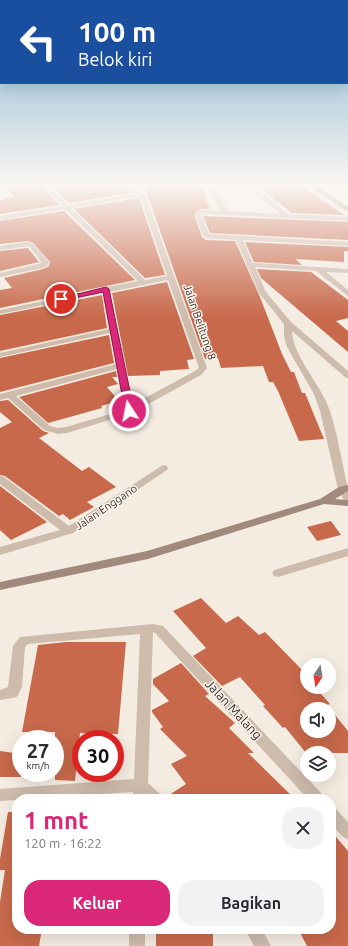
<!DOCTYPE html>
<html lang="id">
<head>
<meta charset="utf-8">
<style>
	body { margin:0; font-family:Ubuntu,sans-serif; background:#f2f2f3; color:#2b2b33; height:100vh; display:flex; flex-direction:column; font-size:15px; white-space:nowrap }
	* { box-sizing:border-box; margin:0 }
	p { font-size:13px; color:#7c7c81 }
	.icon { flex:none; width:22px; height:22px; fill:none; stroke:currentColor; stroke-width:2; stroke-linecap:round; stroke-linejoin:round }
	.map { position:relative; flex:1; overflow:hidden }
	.drawer { position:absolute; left:12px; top:794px; width:324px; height:140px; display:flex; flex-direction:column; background:#fff; border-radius:16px; box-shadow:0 4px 16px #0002 }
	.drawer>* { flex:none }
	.hud { position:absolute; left:0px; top:0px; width:348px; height:84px; box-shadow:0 4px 16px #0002; background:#1a4fa0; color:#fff; overflow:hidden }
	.needle { width:26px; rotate:192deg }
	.buttons { position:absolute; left:300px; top:658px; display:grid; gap:8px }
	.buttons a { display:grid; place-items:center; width:36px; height:36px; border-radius:50%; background:#fff; box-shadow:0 4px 16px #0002; font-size:20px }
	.speed { position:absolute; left:12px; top:730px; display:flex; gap:8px; font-size:20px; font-weight:700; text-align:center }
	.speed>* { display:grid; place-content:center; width:52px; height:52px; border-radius:50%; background:#fff; box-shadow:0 4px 16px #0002; line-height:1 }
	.speed small { font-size:10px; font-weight:400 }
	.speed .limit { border:6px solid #d22; background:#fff; color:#111 }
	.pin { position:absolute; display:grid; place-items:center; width:34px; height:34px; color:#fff; margin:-17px; border:2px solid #fff; border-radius:50%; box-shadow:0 1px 4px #0007 }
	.me { position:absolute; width:44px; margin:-22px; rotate:349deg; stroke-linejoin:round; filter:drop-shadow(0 0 3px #0008) }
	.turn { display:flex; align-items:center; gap:14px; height:84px; padding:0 12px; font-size:18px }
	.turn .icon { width:52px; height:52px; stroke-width:2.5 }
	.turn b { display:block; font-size:28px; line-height:34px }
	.round { display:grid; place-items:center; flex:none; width:42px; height:42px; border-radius:16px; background:#f2f2f3 }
	.headline { display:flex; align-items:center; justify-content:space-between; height:68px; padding:0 12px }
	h1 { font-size:24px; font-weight:700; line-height:30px; color:#db2777 }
	.cta { display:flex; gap:8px; margin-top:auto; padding:8px 12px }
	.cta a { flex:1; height:46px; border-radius:16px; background:#db2777; color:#fff; font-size:16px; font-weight:700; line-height:46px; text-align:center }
	.cta a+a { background:#f2f2f3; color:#2b2b33 }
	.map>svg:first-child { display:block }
	.building { fill:#c8694b; fill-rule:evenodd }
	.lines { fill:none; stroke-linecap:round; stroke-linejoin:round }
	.lane { fill:#cdbbac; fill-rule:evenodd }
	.street { fill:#cdbbac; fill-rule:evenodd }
	.secondary { fill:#a18a7d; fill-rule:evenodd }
	.route { fill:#db2777; stroke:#8e194d }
	.labels { text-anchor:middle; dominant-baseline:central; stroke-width:3; stroke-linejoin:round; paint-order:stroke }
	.street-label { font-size:11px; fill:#3b302b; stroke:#fbf5ee }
	.near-street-label { font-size:13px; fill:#3b302b; stroke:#fbf5ee }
</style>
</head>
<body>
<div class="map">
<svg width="348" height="946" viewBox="0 0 348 946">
	<rect width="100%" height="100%" fill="#f4ebe1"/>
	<path class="building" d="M4,185H40L59,205L0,214V200L15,197Z
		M51,185H121L130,193L69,203Z
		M144,185H197L199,189H202L210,209H200L194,214L202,237L206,240L235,241L260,297L282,354L291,372H294L302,393H305L324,439L299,441L278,391L273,382H269L263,366L221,368L218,358L205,359Z
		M256,185H300L344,215L292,213Z
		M139,198L165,275L145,278L74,209Z
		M64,211L135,280L0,308V290L12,288L4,278L43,269L49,266L50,262L33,243L27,241L0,244V221Z
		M203,216L348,222V240L210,233Z
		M245,242L348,247V251H344V262L295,259L302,265L254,262Z
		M28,248L39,262L0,271V251Z
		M257,269L311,272L348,300V318L336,321L348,331V352L261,278Z
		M167,282L194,359L187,360L189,369L160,371V375L128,376L112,293Z
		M102,295L107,328L0,351V315Z
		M109,335L114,363L0,392V358Z
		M116,371L117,377H112L118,384L107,387L119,401L101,406L102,408L48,423L19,397Z
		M8,400L43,431L49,433L39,438L82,471L89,467L116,487L87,502L94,507L70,520L63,514L59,516L5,476L0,475V428L12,422L0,412V401Z
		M0,486L47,522L11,540L0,530Z
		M331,521L341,535L317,541L307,527Z
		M201,598L226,623L238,616L259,635L265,632L306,674L304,675L307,678V687H315L330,704L327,705L348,731V753H306L285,727L283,728L263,706L265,705L240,677L222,686L193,656L206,648L173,611ZM307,709H329V731H307Z
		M66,642H126L118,734L80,733L75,781L55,780V732H22L38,645Z
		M181,663L209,694L205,696L235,723L229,728L254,753H248L295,799H163L186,784L171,764L187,756L160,729L163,727L152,712V710L169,701L153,684V679Z
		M0,751L21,754V777H0Z
		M8,812H17V929H42L39,946H0V902L5,870H0V859Z
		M331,831L348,851V946H307L298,929H331Z
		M156,929H213V946H156Z"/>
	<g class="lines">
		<path class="lane" d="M348,548V556L278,577L274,576L272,573L274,570Z"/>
		<path class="street" d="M41,185H48L68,205L133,194L122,185H129L139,192L136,185H142L207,368L201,375L132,413L67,433L58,434L44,430L8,398L0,400V394L116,364L110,333L0,357V353L109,329L103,293L0,314V310L102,289L106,287L138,281L65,209L0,220V216L62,206ZM140,196L167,276L145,280L71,208ZM168,280L199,368L195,371L132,405L110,292ZM117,369L124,410L66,427L58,428L50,426L16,396Z
			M206,185H212L228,211L280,214L244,185H251L288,214L348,217V221L201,214L209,234L348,242V246L243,240L253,263L348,269V273L326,272L348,290V296L316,271L255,267L266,292L291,322L348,371V378L345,377L292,331C292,355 322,386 330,411C338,436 342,463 348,489V501L344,500L338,489L320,411L314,394L287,347L284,336V324L259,293L236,240L206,238L203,236L195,214C201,207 213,211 221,211Z
			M27,242L33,244L49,262L48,265L43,268L0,277V273L42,263L29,246L0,250V246Z
			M163,465L167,466L168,468L167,470L73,533L0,555V547L60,530L0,484V476L4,477L69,526Z
			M153,624L163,626L322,794L324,799H308L155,633L153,632L148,783L160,794L162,799H133V792L0,801V789L134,779L140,634L28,644L25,647L22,687L17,697L0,700V690L8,687L13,646L20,637Z
			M331,807L336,809L348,822V839L343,837L331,824Z
			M129,929H145V946H129Z
			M245,929H262L271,946H254Z"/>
		<path class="secondary" d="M308,185H316L348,207V212Z
			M348,485V491L335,499L348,500V506L324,504L148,559L0,590V582L147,551L320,499L339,487Z"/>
	</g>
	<linearGradient id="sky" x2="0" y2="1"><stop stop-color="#7eb2d2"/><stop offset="0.58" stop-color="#faf6f2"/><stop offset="1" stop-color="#faf6f2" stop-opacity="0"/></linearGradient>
	<rect width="348" height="318" fill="url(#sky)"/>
	<path class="route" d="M106,287L109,289L134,411L129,414L125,411L103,292L61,301L57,299Z"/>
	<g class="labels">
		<g class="street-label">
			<text transform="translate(200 322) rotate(71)">Jalan Belitung 8</text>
			<text transform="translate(106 507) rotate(-34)">Jalan Enggano</text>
		</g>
		<g class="near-street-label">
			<text transform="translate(234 709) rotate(47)">Jalan Malang</text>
		</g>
	</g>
</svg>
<div class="buttons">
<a><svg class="needle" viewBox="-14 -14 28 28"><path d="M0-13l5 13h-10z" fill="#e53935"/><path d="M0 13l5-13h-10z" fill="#7c7c81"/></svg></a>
<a><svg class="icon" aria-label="sound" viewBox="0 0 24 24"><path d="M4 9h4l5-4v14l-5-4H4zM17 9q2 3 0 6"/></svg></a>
<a><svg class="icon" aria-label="layers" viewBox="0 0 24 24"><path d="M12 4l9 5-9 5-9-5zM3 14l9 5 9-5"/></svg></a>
</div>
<div class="speed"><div>27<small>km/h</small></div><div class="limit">30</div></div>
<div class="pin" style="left:61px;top:299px;background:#d93025"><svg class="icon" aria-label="arrive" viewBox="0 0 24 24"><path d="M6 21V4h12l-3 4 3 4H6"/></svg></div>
<svg class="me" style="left:129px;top:411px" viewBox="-20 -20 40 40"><circle r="17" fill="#db2777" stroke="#fff" stroke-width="3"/><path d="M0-11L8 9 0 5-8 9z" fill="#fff"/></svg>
<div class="hud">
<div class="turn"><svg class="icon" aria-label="left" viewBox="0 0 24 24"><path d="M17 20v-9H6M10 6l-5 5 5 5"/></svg><div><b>100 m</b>Belok kiri</div></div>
</div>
<section class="drawer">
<div class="headline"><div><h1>1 mnt</h1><p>120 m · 16:22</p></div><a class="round"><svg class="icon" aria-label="close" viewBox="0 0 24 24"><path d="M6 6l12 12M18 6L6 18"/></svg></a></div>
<div class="cta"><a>Keluar</a><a>Bagikan</a></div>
</section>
</div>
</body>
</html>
